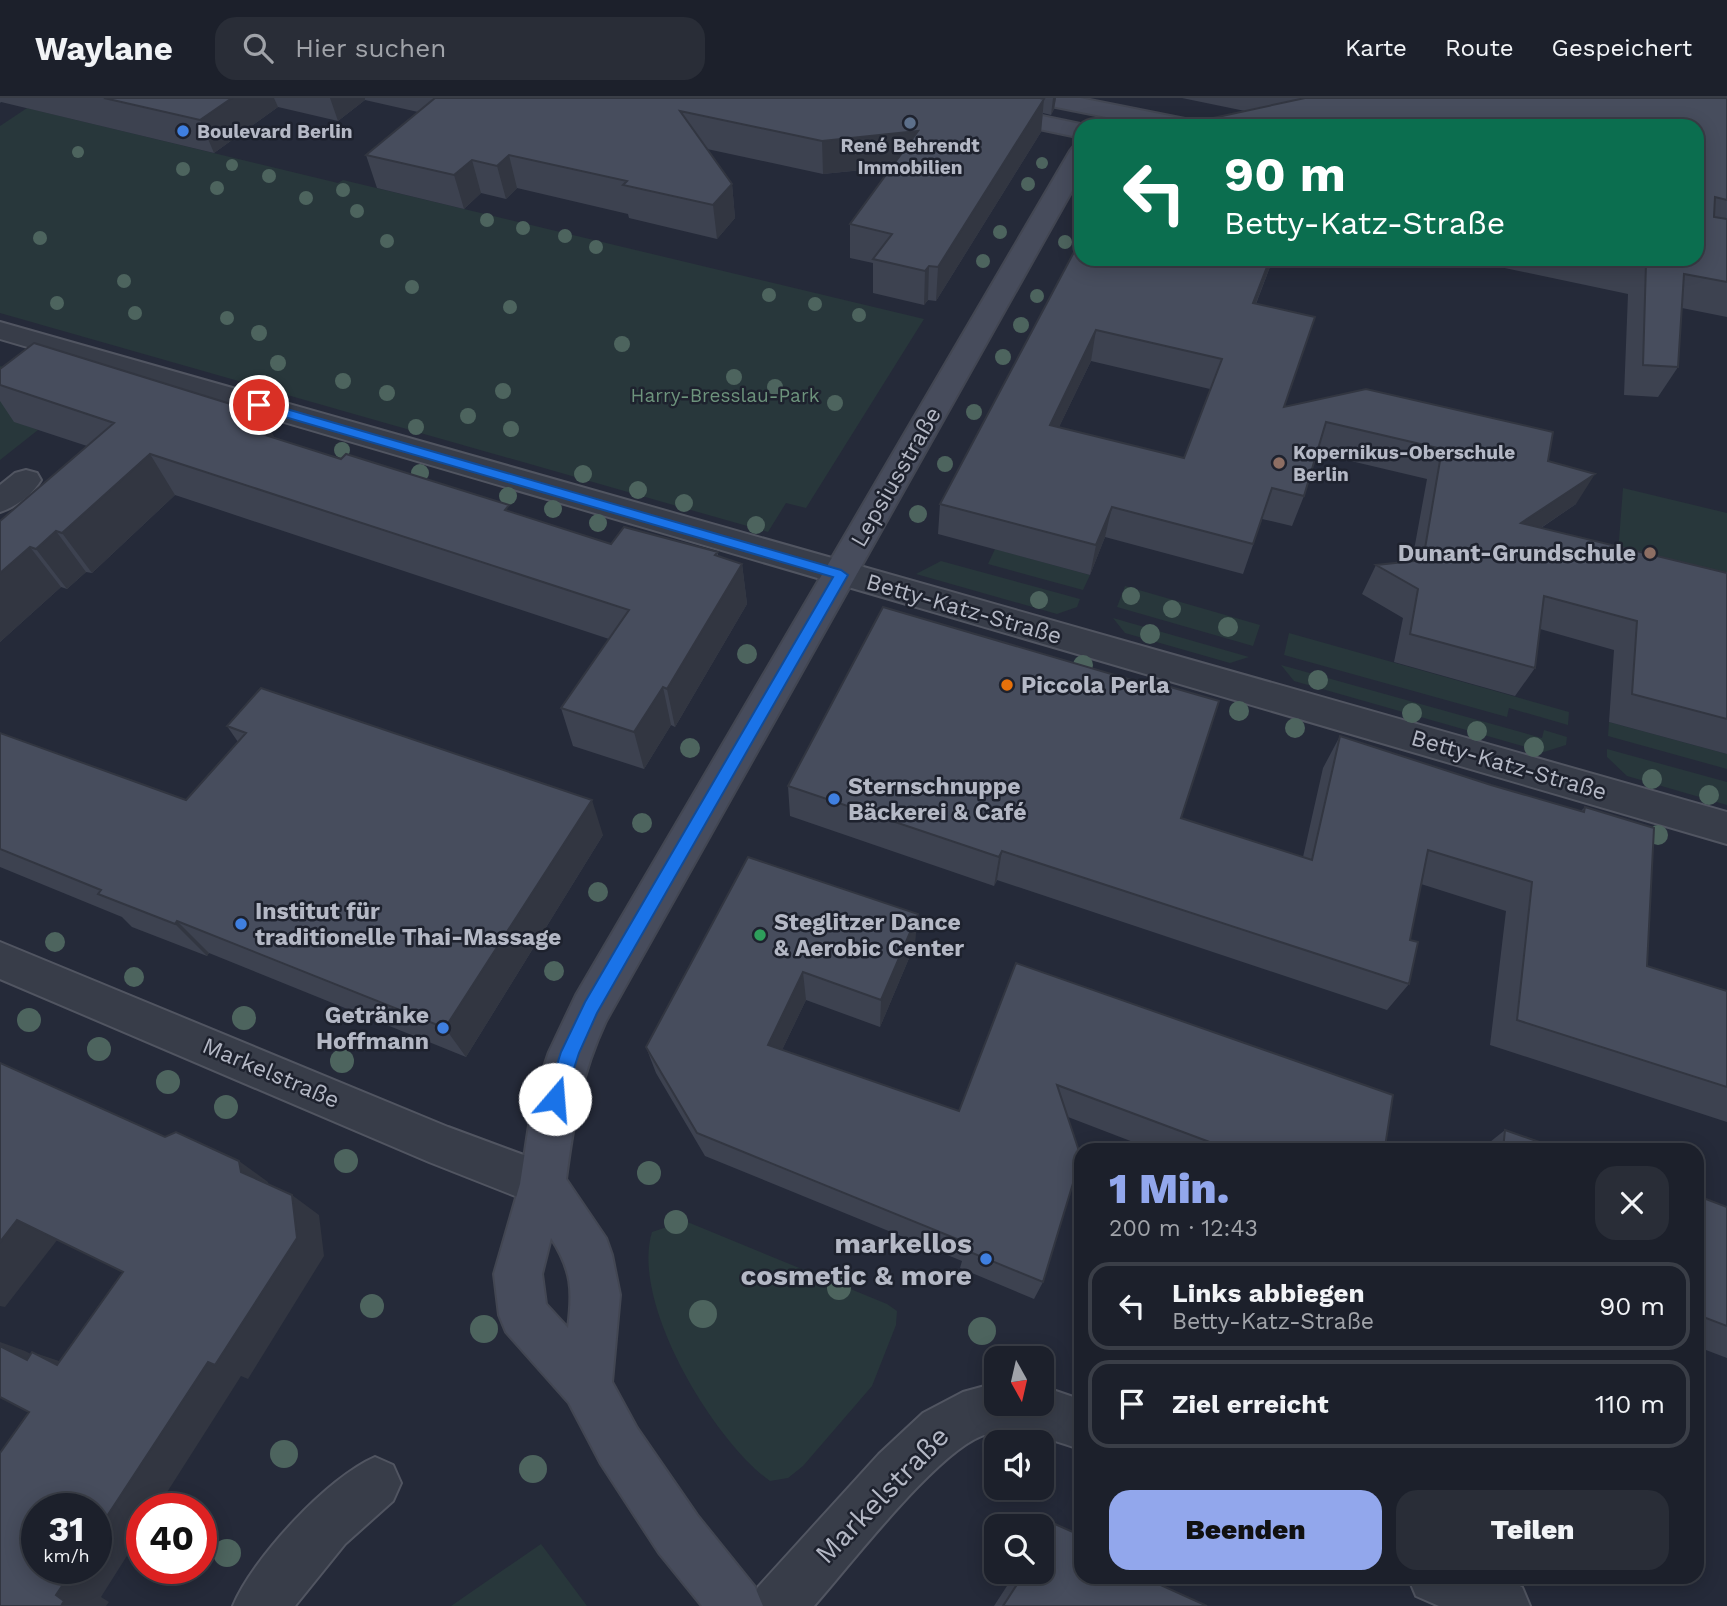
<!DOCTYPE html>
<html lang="de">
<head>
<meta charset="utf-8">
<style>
	body { margin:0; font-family:"Work Sans",sans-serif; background:#292d37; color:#f1f3f6; height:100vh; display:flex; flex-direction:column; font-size:26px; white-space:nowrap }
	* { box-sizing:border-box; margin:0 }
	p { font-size:23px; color:#a0a3a9 }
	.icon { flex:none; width:38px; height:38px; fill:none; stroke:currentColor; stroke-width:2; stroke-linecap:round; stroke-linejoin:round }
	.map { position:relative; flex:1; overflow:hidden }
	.drawer { position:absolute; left:1074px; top:1045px; width:630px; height:441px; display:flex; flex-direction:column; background:#1c202b; border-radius:21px; box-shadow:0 4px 18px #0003,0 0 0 2px #3a3e47 }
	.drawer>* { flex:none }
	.banner { position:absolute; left:1074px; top:21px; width:630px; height:147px; border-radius:21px; box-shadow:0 4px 18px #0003,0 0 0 2px #3a3e47; background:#0b6e4f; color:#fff; overflow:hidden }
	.needle { width:46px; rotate:172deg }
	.buttons { position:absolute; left:984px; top:1248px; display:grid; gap:14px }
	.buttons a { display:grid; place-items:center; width:70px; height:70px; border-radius:14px; background:#1c202b; box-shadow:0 4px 18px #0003,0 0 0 2px #3a3e47; font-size:35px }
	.speed { position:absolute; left:21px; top:1395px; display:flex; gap:14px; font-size:35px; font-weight:700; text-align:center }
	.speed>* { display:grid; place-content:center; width:91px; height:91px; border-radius:50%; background:#1c202b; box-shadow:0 4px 18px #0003,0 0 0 2px #3a3e47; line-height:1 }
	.speed small { font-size:18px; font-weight:400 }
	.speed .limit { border:10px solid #d22; background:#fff; color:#111 }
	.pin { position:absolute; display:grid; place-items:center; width:60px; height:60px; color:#fff; margin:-30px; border:4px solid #fff; border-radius:50%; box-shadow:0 2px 7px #0007 }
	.me { position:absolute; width:77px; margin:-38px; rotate:18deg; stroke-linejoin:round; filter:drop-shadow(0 0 5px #0008) }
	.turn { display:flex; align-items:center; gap:24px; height:147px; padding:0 35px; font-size:32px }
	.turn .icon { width:91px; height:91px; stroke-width:2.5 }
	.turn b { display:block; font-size:49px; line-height:60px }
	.round { display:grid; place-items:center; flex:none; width:74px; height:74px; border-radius:21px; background:#292d37 }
	.overview { display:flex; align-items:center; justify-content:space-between; height:119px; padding:0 35px }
	h1 { font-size:42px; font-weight:800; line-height:52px; color:#92a7ec }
	.action { display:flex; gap:14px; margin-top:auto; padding:14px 35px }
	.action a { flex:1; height:80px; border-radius:21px; background:#92a7ec; color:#111; font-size:28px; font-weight:800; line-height:80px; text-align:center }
	.action a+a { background:#292d37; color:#f1f3f6 }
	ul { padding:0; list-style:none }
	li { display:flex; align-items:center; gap:21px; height:88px; margin:0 14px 10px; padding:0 21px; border:4px solid #3a3e47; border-radius:21px }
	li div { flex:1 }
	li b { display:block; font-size:26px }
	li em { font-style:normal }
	header { display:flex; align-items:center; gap:42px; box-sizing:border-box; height:98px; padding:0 35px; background:#1c202b; border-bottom:2px solid #3a3e47 }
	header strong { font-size:33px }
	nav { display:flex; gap:38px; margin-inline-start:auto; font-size:24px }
	.search { width:490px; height:63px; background:#292d37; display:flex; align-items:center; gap:18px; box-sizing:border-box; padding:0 24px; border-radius:21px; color:#a0a3a9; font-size:26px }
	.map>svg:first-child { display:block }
	.green { fill:#28373b }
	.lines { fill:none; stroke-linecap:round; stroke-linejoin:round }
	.street-casing { stroke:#515561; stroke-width:4 }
	.secondary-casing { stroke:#424652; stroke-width:4 }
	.street { fill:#383d49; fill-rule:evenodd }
	.secondary { fill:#474c5c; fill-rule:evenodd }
	.tree { fill:#4d645e }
	.wall { fill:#3d4250; fill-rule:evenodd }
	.shaded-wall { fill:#323641 }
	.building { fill:#474d5d; stroke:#323641; stroke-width:2; fill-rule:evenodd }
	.route { fill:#1a73e8; stroke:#114b97; stroke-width:2 }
	.service-dot { fill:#5c6f8a; stroke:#1e222e; stroke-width:2.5 }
	.shop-dot { fill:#3f7fe0; stroke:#1e222e; stroke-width:2.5 }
	.education-dot { fill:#8d6e63; stroke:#1e222e; stroke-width:2.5 }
	.food-dot { fill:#e8710a; stroke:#1e222e; stroke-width:2.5 }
	.leisure-dot { fill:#2e9e5b; stroke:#1e222e; stroke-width:2.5 }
	.labels { text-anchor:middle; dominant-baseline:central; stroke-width:5; stroke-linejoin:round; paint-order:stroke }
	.far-poi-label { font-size:19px; font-weight:bold; fill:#b4b8c5; stroke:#1e222e; text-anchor:start }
	.far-park-label { font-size:19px; fill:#6d937c; stroke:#1e222e }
	.street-label { font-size:23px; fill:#b4b8c5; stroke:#1e222e }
	.poi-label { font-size:23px; font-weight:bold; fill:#b4b8c5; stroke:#1e222e; text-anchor:start }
	.near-poi-label { font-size:28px; font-weight:bold; fill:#b4b8c5; stroke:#1e222e; text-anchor:end }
	.near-street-label { font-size:28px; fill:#b4b8c5; stroke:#1e222e }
</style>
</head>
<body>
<header>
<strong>Waylane</strong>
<div class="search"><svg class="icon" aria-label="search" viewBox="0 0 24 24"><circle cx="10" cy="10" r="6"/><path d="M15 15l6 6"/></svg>Hier suchen</div>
<nav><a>Karte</a><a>Route</a><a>Gespeichert</a></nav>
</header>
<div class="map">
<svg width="1727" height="1508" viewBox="0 0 1727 1508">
	<rect width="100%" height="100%" fill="#252a39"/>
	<path class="green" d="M27,10L338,85L343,82L924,221L806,410L786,405L768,434L0,215V28Z
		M0,268L61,286L15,323L38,332L0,362Z
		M1623,390L1727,415V495L1617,468Z
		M995,451L1090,477L1083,492L988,466Z
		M941,463L1080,501L1077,509L1057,516L916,476Z
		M1125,488L1260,527L1253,548L1117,509Z
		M1113,520L1249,559L1230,565L1125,535Z
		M1289,535L1569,614L1568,627L1509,610L1507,619L1284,557Z
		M1281,567L1542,640L1544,632L1567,639L1566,647L1544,654L1294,583Z
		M1609,624L1727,656V671L1608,638Z
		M1607,651L1727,684V707L1627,678L1607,659Z
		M685,1123L887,1206L897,1213L896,1227L872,1288L803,1368L788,1380L770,1383C714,1343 630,1205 652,1134Z
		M541,1446L587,1508H451Z"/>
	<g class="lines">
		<g class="street-casing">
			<path id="street" d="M0,224L1727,714V746L0,241Z
				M26,372L37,375L41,382C33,396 16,409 0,414V387L15,375Z
				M0,844L448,1029L559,1070L566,1086L559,1102L543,1109L429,1064L0,881Z
				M996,1285V1306H1041V1288L1082,1302V1352C1051,1341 1020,1330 988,1336C943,1345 848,1470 814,1508H750L758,1489L879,1356L923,1315L963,1294Z
				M375,1359L393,1367L401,1385L393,1403L345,1446L295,1508H233C252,1461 328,1379 375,1359Z
				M1408,1479H1498L1522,1489L1530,1508H1439L1416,1498Z"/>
		</g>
		<g class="secondary-casing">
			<path id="secondary" d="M914,0H957L1090,28H1082V40L925,7Z
				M1035,0H1080L1185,21L1193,23L1197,28H1151L1046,7Z
				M1082,46V75L606,923C580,979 574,1022 566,1081L606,1140L612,1157L620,1197L612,1284L637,1330L697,1417L755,1489L763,1508H702L659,1455L601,1366L569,1305L506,1234L499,1217L494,1176L520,1086L533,1001L549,954L576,897L1070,53L1074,48ZM551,1140C572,1173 573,1192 568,1230L546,1206L542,1176Z"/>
		</g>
		<use href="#street" class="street"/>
		<use href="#secondary" class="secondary"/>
	</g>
	<g class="tree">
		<circle cx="78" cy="54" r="6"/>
		<circle cx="1042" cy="65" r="6"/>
		<circle cx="232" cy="67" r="6"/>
		<circle cx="183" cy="71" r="7"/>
		<circle cx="269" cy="78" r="7"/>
		<circle cx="1028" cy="86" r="7"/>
		<circle cx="217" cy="90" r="7"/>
		<circle cx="343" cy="92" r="7"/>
		<circle cx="306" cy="100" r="7"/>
		<circle cx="357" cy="113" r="7"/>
		<circle cx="487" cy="122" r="7"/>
		<circle cx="523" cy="130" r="7"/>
		<circle cx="1000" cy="134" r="7"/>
		<circle cx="565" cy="138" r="7"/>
		<circle cx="40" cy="140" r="7"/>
		<circle cx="387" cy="143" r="7"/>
		<circle cx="1065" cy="144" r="7"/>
		<circle cx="596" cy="149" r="7"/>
		<circle cx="983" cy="163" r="7"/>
		<circle cx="124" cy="183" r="7"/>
		<circle cx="412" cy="189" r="7"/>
		<circle cx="769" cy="197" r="7"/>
		<circle cx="1037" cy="198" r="7"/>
		<circle cx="57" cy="205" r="7"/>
		<circle cx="815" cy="206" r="7"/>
		<circle cx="510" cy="209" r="7"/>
		<circle cx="135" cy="215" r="7"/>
		<circle cx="859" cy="217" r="7"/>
		<circle cx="227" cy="220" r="7"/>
		<circle cx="1021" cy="227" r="8"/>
		<circle cx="259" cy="235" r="8"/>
		<circle cx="622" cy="246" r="8"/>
		<circle cx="1003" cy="259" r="8"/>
		<circle cx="278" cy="265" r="8"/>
		<circle cx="734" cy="279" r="8"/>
		<circle cx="343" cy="283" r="8"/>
		<circle cx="261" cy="286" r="8"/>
		<circle cx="775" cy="289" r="8"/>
		<circle cx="503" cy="293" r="8"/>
		<circle cx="387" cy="295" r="8"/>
		<circle cx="835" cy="305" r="8"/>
		<circle cx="974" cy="314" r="8"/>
		<circle cx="468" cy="318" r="8"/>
		<circle cx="416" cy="329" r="8"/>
		<circle cx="511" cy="331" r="8"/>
		<circle cx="342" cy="352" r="8"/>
		<circle cx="945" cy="366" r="8"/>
		<circle cx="420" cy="375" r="9"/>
		<circle cx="583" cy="376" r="9"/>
		<circle cx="638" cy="392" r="9"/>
		<circle cx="508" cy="398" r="9"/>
		<circle cx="684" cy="405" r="9"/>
		<circle cx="553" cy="411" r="9"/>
		<circle cx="918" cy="416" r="9"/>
		<circle cx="598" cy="425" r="9"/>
		<circle cx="756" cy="427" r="9"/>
		<circle cx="1131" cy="498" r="9"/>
		<circle cx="1039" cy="502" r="9"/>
		<circle cx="1172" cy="511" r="9"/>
		<circle cx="1228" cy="529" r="10"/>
		<circle cx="1150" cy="536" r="10"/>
		<circle cx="747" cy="556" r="10"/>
		<circle cx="1083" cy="567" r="10"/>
		<circle cx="1318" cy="582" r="10"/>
		<circle cx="1239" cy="613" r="10"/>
		<circle cx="1412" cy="615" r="10"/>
		<circle cx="1295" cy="630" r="10"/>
		<circle cx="1477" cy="633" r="10"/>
		<circle cx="1534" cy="649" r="10"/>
		<circle cx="690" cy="650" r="10"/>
		<circle cx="1652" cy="681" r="10"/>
		<circle cx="1709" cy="697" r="10"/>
		<circle cx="642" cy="725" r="10"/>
		<circle cx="1658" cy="737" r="10"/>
		<circle cx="598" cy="794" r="10"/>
		<circle cx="55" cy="844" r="10"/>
		<circle cx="554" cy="873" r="10"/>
		<circle cx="134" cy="879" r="10"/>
		<circle cx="244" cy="920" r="12"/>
		<circle cx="29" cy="922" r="12"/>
		<circle cx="99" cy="951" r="12"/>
		<circle cx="342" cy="963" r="12"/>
		<circle cx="168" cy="984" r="12"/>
		<circle cx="226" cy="1009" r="12"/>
		<circle cx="346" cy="1063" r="12"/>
		<circle cx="649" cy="1075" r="12"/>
		<circle cx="676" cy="1124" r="12"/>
		<circle cx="839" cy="1190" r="12"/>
		<circle cx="372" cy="1208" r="12"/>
		<circle cx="703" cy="1216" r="14"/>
		<circle cx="484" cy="1231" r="14"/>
		<circle cx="982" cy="1233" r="14"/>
		<circle cx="284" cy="1356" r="14"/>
		<circle cx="533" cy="1371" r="14"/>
		<circle cx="227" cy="1455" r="14"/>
	</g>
	<path class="wall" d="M0,0H1056L1054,11L1051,17L1043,15L1041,34L936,203L928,202L924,207L873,195V165L850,160V126L892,69L823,76L707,51L732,86L735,120L717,141L629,120L628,116L517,90L506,101L481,95L464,111L377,90L366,57L418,14L365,2L338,23L278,9L214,55L1,4L0,5Z
		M1182,0H1727V219L1682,210L1678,269L1658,299L1624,297L1628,196L1462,161H1698L1245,13Z
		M1082,161H1273L1256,206L1284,309L1548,363L1576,406L1541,430L1727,475V656L1609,624L1614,552L1540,531L1535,570L1515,598L1394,564L1403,520L1362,496L1376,467L1412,463L1427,381L1317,355L1304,398L1292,428L1262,421L1243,476L1105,439L1090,477L938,436L940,406ZM1091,263L1210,291L1184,360L1059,329Z
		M0,271L275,340L611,446L718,454V458L742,466L747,506L675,629L671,627L644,671L573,648L561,610L609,541L175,397L92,475L86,474L67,491L61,489L0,544V423L87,348L14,324L0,303Z
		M227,628L603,737L466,959L209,855L207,858L132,829L122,819L0,769V635L186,702L238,644Z
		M1340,638L1491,687L1581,713L1585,709L1647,868L1727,893V1024L1490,947L1506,813L1421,786L1410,842L1409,886L1387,912L997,782L994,788L790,718L788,688L1181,720L1303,759L1323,670Z
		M748,759L915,846L880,929L806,902L782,952L959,1013L1016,865L1385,1049L1382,1052H1154L1068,1019L1043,1184L1034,1201L960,1170L962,1163L705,1058L656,975L646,949Z
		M1505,1032L1562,1052H1480Z
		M1698,1098L1727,1109V1260L1698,1249Z
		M1055,1426L1082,1479L1207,1508H994L1016,1474H1041V1434L1043,1432Z"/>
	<path class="shaded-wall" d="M232,0H274L278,9L214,55L200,22Z
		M330,0H365V2L338,23Z
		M1053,0H1056L1054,11L1051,17Z
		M1044,1L1041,34L936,203L938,169Z
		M918,33L917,66L823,76L822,43Z
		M509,57L517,90L506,101L497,68Z
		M472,62L481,95L464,111L454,77Z
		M732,86L735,120L717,141L713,107Z
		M1270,161H1273L1244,236L1253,205Z
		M929,168L928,202L924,207L925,173Z
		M1096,232L1091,263L1045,358L1050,327Z
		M263,316L283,357L246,331Z
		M150,356L175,397L92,475L62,435Z
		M1595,376L1576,406L1503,455L1521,425Z
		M1112,409L1105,439L1090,477L1096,447Z
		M56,433L86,474L67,491L36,451Z
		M30,449L61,489L0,544V475Z
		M742,466L747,506L675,629L667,591Z
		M663,589L671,627L644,671L634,634Z
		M592,702L603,737L466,959L445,930Z
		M1002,753L997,782L994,788L999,759Z
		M918,816L915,846L880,929L881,902Z
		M177,823L209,855L207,858L175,826Z
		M803,874L806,902L772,973L768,947Z
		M239,1063L268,1084L270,1095L241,1074Z
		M292,1097L319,1117L324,1158L248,1281L241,1278L157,1410H142V1434L101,1499L109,1504L106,1508H61L56,1497L74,1470H96V1435Z
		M17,1122L58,1141L5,1209L0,1208V1144Z
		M0,1244L25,1253L69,1275L27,1262L0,1248Z
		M32,1254L74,1268L57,1267Z"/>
	<path class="building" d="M104,0H232L200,22Z
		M435,0H1040L1044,1L938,169L929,168L925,173L873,161L892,136L850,126L918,33L822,43L680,13L732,86L713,107L623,87L627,83L509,57L497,68L472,62L454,77L366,57Z
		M1305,0H1727V102L1715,99L1714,119L1727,121V184L1684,176L1678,269L1643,267L1646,165L1625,161H1698V28H1176Z
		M1082,139V161H1270L1253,205L1315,219L1284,309L1366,291L1553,334L1548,363L1595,376L1521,425L1727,475V621L1632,596L1637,523L1544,498L1535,570L1410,536L1418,491L1376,467L1423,462L1442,351L1326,324L1304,398L1272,390L1253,446L1112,409L1096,447L940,406ZM1096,232L1222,261L1184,360L1050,327Z
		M34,245L263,316L246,331L341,361L346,356L509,407L505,412L611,446L624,429L718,454L715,457L742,466L667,591L663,589L634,634L561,610L629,512L150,356L62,435L56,433L36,451L30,449L0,475V423L114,325L0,287V271Z
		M883,509L1152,588L1153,584L1219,603L1181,720L1312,762L1340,638L1491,687L1584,714L1585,709L1654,730L1647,868L1727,893V989L1517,922L1532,784L1428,752L1410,842L1418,844L1409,886L1002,753L999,759L788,688Z
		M261,590L592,702L445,930L177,823L175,826L98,796L101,792L0,751V635L186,702L246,635L227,628Z
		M748,759L918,816L881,902L803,874L768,947L959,1013L1016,865L1393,997L1385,1049L1379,1047L1378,1052H1231L1057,987L1081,1059L1043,1184L965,1152L967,1145L697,1035L646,949Z
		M0,965L165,1039L176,1034L239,1063L241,1074L292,1097L297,1140L215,1267L208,1264L96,1435V1410H37V1470H74L56,1497L64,1503L61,1508H0V1355L29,1314L0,1299V1248L27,1262L32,1254L57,1267L123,1174L17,1122L0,1144Z
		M1505,1032L1562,1052H1503Z
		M1698,1098L1727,1109V1228L1698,1217Z
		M1055,1426L1082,1438V1479H1143L1207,1508H1003L1025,1474H1041V1447Z"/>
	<path class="route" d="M259,303L841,472L848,477L597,915L579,955L562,1007L555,1010L549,1007L546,1001L561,954L585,904L833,479L254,310L253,307Z"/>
	<circle class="service-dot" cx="910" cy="25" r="7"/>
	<g class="shop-dot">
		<circle cx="183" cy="33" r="7"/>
		<circle cx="834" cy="701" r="7"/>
		<circle cx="241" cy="826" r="7"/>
		<circle cx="443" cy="930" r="7"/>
		<circle cx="986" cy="1161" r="7"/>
	</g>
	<g class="education-dot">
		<circle cx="1279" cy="365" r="7"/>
		<circle cx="1650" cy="455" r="7"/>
	</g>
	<circle class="food-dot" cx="1007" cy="587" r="7"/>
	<circle class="leisure-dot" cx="760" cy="837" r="7"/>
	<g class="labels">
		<g class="far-poi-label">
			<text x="197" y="33">Boulevard Berlin</text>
			<text x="910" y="47" text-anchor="middle">René Behrendt<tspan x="910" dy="22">Immobilien</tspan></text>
			<text x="1293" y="354">Kopernikus-Oberschule<tspan x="1293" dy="22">Berlin</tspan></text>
		</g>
		<g class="far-park-label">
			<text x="725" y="297">Harry-Bresslau-Park</text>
		</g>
		<g class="street-label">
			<text transform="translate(896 379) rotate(-60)">Lepsiusstraße</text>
			<text transform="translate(964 511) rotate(16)">Betty-Katz-Straße</text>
			<text transform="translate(1509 667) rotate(16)">Betty-Katz-Straße</text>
			<text transform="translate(271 975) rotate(23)">Markelstraße</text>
		</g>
		<g class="poi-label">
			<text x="1636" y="455" text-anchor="end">Dunant-Grundschule</text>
			<text x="1021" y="587">Piccola Perla</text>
			<text x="848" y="688">Sternschnuppe<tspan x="848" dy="26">Bäckerei &amp; Café</tspan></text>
			<text x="255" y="813">Institut für<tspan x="255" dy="26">traditionelle Thai-Massage</tspan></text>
			<text x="774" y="824">Steglitzer Dance<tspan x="774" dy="26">&amp; Aerobic Center</tspan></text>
			<text x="429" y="917" text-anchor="end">Getränke<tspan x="429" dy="26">Hoffmann</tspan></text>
		</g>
		<g class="near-poi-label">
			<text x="972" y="1145">markellos<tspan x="972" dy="32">cosmetic &amp; more</tspan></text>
		</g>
		<g class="near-street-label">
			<text transform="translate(882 1397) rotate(-46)">Markelstraße</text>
		</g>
	</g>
</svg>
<div class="buttons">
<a><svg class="needle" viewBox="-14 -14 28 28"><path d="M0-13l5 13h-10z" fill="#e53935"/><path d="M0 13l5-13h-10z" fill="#a0a3a9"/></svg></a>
<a><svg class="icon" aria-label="sound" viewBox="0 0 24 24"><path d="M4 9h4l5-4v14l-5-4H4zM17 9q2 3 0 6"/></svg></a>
<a><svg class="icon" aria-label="search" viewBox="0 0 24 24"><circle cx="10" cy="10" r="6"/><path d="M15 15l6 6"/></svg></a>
</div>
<div class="speed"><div>31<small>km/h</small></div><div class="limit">40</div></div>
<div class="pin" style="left:259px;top:307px;background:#d93025"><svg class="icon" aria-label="arrive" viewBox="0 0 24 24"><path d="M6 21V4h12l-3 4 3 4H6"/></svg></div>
<svg class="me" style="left:555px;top:1001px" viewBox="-20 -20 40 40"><circle r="19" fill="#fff"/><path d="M0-13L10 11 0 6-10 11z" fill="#1a73e8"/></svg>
<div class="banner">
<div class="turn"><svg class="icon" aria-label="left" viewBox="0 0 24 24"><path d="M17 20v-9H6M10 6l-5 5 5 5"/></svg><div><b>90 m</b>Betty-Katz-Straße</div></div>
</div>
<section class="drawer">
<div class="overview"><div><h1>1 Min.</h1><p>200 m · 12:43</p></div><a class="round"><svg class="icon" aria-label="close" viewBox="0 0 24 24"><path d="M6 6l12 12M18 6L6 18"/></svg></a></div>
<ul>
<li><svg class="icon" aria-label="left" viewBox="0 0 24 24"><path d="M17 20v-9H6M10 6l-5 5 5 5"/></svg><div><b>Links abbiegen</b><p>Betty-Katz-Straße</p></div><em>90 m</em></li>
<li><svg class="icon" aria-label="arrive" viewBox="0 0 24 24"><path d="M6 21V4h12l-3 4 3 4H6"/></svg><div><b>Ziel erreicht</b></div><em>110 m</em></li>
</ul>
<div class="action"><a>Beenden</a><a>Teilen</a></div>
</section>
</div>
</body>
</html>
